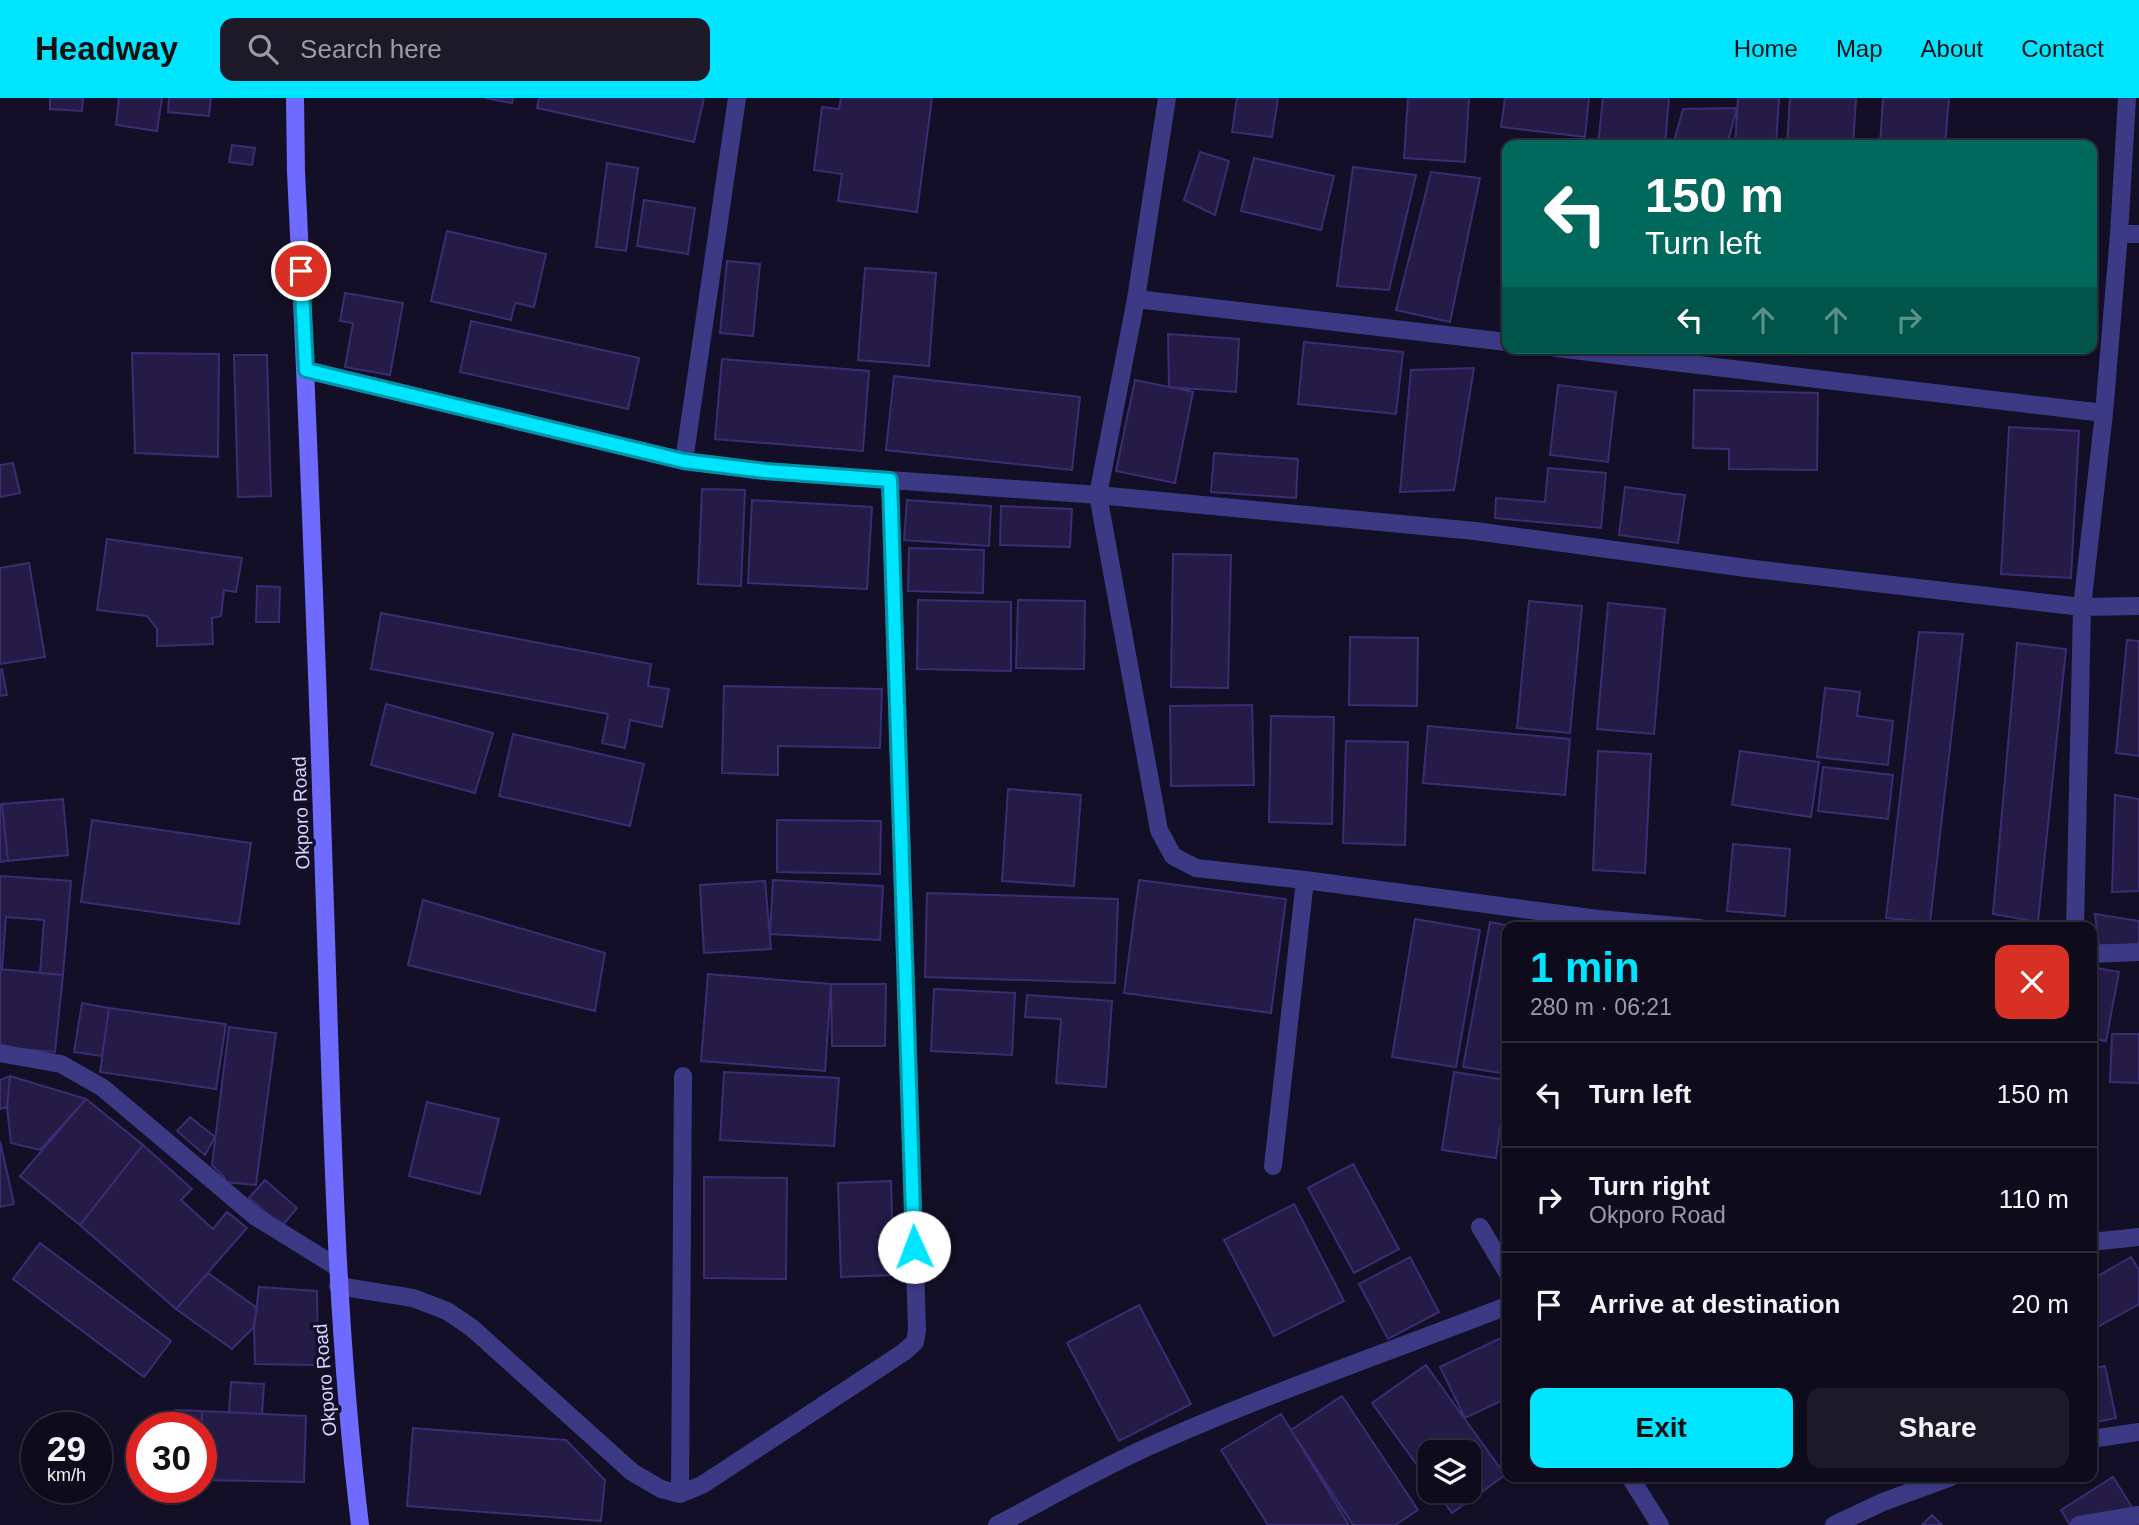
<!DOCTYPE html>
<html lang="en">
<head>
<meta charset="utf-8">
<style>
	body { margin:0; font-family:Helvetica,sans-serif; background:#1c1929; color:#f1f3f6; height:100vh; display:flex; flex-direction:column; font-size:26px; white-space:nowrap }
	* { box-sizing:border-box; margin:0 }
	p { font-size:23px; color:#9b9ba3 }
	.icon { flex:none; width:38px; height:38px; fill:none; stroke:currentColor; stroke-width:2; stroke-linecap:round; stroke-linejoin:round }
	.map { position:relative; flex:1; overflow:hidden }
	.details { position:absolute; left:1502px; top:824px; width:595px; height:560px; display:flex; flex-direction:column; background:#0e0b1c; border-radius:14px; box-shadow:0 2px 5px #0004,0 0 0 2px #2e2b3b }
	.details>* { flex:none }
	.guide { position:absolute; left:1502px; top:42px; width:595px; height:214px; border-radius:14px; box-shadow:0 2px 5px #0004,0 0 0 2px #2e2b3b; background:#00695c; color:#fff; overflow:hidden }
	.fabs { position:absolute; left:1418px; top:1342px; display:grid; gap:14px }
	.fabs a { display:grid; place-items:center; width:63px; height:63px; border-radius:14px; background:#0e0b1c; box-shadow:0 2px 5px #0004,0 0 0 2px #2e2b3b; font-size:35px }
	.speed { position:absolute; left:21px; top:1314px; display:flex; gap:14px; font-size:35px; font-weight:700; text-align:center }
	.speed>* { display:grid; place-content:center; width:91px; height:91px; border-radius:50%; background:#0e0b1c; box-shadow:0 2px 5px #0004,0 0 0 2px #2e2b3b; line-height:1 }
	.speed small { font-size:18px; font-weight:400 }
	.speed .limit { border:10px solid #d22; background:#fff; color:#111 }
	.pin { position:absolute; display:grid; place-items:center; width:60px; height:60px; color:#fff; margin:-30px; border:4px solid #fff; border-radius:50%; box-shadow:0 2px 7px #0007 }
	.me { position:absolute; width:77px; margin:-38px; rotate:358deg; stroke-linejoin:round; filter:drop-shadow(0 0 5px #0008) }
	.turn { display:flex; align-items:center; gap:24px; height:147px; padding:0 28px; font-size:32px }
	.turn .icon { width:91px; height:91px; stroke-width:2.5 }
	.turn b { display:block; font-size:49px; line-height:60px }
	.lanes { display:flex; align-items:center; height:66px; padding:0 28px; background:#0003; justify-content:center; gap:35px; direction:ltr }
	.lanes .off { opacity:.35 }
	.round { display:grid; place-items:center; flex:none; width:74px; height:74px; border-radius:14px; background:#1c1929 }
	.summary { display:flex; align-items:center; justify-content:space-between; height:119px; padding:0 28px }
	h1 { font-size:42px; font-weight:800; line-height:52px; color:#00e5ff }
	.primary-button { display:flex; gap:14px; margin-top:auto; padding:14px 28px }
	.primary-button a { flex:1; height:80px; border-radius:14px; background:#00e5ff; color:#111; font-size:28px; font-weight:800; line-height:80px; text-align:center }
	.primary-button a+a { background:#1c1929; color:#f1f3f6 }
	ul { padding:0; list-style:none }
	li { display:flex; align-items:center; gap:21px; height:105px; padding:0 28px; border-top:2px solid #2e2b3b }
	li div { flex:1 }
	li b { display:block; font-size:26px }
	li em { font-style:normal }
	header { display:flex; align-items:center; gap:42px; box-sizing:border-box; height:98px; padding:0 35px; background:#00e5ff; color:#111 }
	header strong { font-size:33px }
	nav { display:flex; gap:38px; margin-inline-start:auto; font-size:24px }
	.search { width:490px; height:63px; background:#1c1929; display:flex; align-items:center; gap:18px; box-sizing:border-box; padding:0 24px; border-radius:14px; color:#9b9ba3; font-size:26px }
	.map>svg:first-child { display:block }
	.building { fill:#241b47; stroke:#3b2d73; stroke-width:2 }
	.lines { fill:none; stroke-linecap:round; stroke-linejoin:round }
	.street { stroke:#3d3a85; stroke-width:18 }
	.secondary { stroke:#6f6bff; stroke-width:18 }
	.route-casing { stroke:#0095a6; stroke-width:18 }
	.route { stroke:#00e5ff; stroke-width:12 }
	.labels { text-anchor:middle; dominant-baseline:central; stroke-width:7; stroke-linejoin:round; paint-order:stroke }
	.street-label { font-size:19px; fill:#d9d4ff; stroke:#130f26 }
</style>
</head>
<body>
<header>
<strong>Headway</strong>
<div class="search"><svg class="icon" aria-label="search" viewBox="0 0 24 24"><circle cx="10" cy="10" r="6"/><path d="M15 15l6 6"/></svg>Search here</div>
<nav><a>Home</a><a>Map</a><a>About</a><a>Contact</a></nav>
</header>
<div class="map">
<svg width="2139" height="1427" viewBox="0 0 2139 1427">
	<rect width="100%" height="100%" fill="#130f26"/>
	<path class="building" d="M50,0H83L82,13L50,11Z
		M119,0H162L157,33L116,27Z
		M169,0H211L209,18L168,14Z
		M485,0H513L512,5Z
		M539,0H704L694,44L537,10Z
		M841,0H932L917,114L838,103L842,76L814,72L822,9L839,11Z
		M1237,0H1278L1272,39L1232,34Z
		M1408,0H1469L1465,64L1404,60Z
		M1505,0H1589L1585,39L1501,29Z
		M1603,0H1669L1665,47H1598Z
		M1738,0H1779L1776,47H1735Z
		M1790,0H1856L1853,47H1787Z
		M1883,0H1949L1945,47H1880Z
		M1737,10L1727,47H1673L1683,11Z
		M232,47L255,50L252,67L229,64Z
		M1200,54L1229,63L1215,117L1184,102Z
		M1254,60L1334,78L1321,132L1241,113Z
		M607,65L638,70L626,153L596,149Z
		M1353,69L1416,77L1389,192L1337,188Z
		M1431,74L1480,80L1450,224L1396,212Z
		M644,102L695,110L688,156L637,148Z
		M447,133L546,156L534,209L515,205L511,222L431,203Z
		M727,163L760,166L753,238L720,235Z
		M865,170L936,175L929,268L858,262Z
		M345,195L403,205L390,277L345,269L353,225L340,223Z
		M471,223L639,260L628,311L460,274Z
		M1168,236L1239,241L1236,294L1169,289Z
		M1304,244L1403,254L1396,316L1298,306Z
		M132,255L219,256L218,359L135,355Z
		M234,257H267L271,398L238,399Z
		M722,261L869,273L863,353L715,341Z
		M1474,270L1454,392L1400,394L1411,272Z
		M894,278L1080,299L1072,372L886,352Z
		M1135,282L1193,294L1175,385L1116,373Z
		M1558,287L1616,294L1608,364L1550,357Z
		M1694,292L1818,295L1817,372L1729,371V351L1693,350Z
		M2009,329L2079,333L2071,480L2001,476Z
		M1214,355L1298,361L1296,400L1211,394Z
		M13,365L20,395L0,399V367Z
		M1548,370L1606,375L1601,430L1495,420L1496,400L1545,404Z
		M1625,389L1685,397L1678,445L1619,437Z
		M702,391L745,392L741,488L698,486Z
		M752,402L872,409L867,491L748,485Z
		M907,402L991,408L989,448L904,442Z
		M1001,408L1072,411L1070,449L1000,447Z
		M107,441L242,460L236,494L224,492L221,518L212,520L213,546L157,548V531L147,518L97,512Z
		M909,450L984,452L983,495L908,493Z
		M1173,456L1231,457L1228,590L1171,589Z
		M29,465L45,559L0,566V470Z
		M257,488L280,489L279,524H256Z
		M918,502L1011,504V573L917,571Z
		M1018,502L1085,503L1084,571L1016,570Z
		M1529,503L1582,508L1570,635L1517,630Z
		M1608,505L1665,511L1654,636L1597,631Z
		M381,515L651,566L648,588L669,591L662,629L630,622L625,650L602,645L608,616L371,571Z
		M1919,534L1963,536L1930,824L1886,820Z
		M1350,539L1418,540L1417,608L1349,607Z
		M2127,542L2139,543V658L2116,655Z
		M2017,545L2066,551L2038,824L1993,816Z
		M2,571L7,597L0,598V572Z
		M724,588L882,591L880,650L778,648V677L722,675Z
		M1825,590L1860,594L1857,618L1893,623L1888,667L1817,659Z
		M386,606L493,635L475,695L371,667Z
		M1252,607L1254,687L1171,688L1170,608Z
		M1271,618L1334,619L1332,726L1269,724Z
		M1428,628L1570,641L1565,697L1423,685Z
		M513,636L644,666L630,728L499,698Z
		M1346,643L1408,644L1405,747L1343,745Z
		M1598,653L1651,656L1645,775L1593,772Z
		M1740,653L1819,664L1811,719L1732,707Z
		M1823,669L1893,677L1888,721L1818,713Z
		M1008,691L1081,697L1074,788L1002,783Z
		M2115,697L2139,701V793L2112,794Z
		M63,701L68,757L8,763L2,706Z
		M2,706L8,763L0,764V707Z
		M92,722L251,745L239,826L81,804Z
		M777,722L881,723L880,776L777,774Z
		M1733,746L1790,751L1785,818L1727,813Z
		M0,778L71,783L63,877L40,875L44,822L6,819L2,872L0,871Z
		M773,782L883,788L880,842L770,836Z
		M1139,782L1286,801L1271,915L1124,895Z
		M765,783L771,851L704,855L700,787Z
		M927,795L1118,801L1115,885L925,879Z
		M423,802L605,855L595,913L408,867Z
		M2095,816L2139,823V848L2099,847Z
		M1415,821L1480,832L1456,969L1392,959Z
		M1490,824L1520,830H1507V976L1463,969Z
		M2091,869L2119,874L2106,943L2091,940Z
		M0,871L63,877L55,954L0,949Z
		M708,876L831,886L825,973L701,963Z
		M831,886H886L885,948H832Z
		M934,891L1015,895L1012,957L931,953Z
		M1027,897L1112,903L1106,989L1056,985L1061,921L1025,919Z
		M82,905L109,910L102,958L74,954Z
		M109,910L226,926L216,991L100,974Z
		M229,929L276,935L256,1087L225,1084L224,1079L212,1067Z
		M2112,936H2139V985L2110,984Z
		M724,974L839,980L834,1048L720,1042Z
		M1454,974L1507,982V1030L1500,1029L1496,1060L1442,1052Z
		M10,978L7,1009L0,1011V982Z
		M10,978L86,1001L40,1052L11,1045L7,1009Z
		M86,1001L143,1047L80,1127L20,1078Z
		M427,1004L499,1021L480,1096L409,1078Z
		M190,1019L215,1039L205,1057L177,1033Z
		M0,1043L14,1106L0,1109Z
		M143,1047L192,1091L181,1102L213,1131L227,1114L247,1130L176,1211L80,1127Z
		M1353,1066L1399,1151L1354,1175L1308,1090Z
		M704,1079L787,1080L786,1181L704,1180Z
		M265,1082L297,1110L282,1128L249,1100Z
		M891,1083L894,1177L841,1179L838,1085Z
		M1294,1106L1344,1203L1274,1238L1224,1142Z
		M40,1145L171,1243L144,1279L13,1181Z
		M1410,1159L1439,1214L1388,1241L1359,1186Z
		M2131,1159L2139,1172V1206L2094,1231L2091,1226V1182Z
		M208,1175L257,1210L254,1229L232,1251L176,1211Z
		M259,1189L317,1193L318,1267L255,1266L254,1229Z
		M1139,1207L1191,1306L1119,1343L1067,1245Z
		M1507,1237V1300L1465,1320L1440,1269Z
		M1426,1267L1505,1377L1452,1415L1436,1393H1468V1354H1430V1385L1372,1305Z
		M2105,1268L2116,1320L2091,1325V1271Z
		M231,1284L264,1286L262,1316L229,1314Z
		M1342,1298L1418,1412L1395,1427H1353L1291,1332Z
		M176,1312L202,1313L201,1333V1330H175Z
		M202,1313L306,1318L304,1384L201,1382Z
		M1281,1316L1291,1332L1349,1427H1268L1221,1352Z
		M413,1330L566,1342L605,1382L601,1423L407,1408Z
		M2113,1379L2139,1420V1427H2070L2061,1412Z
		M1932,1417L1942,1427H1922Z"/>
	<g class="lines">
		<path class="street" d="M1167,0L1136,201L1098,397L1159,732L1173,758L1196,770L1305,782L1598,821L1700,830
			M2119,136H2139
			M1136,201L1507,244
			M1556,250L2104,315
			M306,272L684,363L765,373L1098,397L1475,433L1746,470L2082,509L2139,508
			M684,363L737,0
			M2075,830L2082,509L2104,315L2119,136L2127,0
			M2091,856L2139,854
			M0,955L61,966L103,990L256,1119L337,1169
			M1273,1068L1305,782
			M1480,1129L1507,1174
			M2091,1144L2139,1139
			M338,1188L413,1200L447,1213L472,1230L632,1374L661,1391L680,1396L702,1387L904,1254L915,1244L917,1232L890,382
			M2091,1341L2139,1334
			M1630,1379L1660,1427
			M680,1396L683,978
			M997,1427C1051,1399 1103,1368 1159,1344C1272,1294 1391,1253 1507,1208
			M1834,1427L1883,1404L1951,1379
			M2079,1427L2139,1417"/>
		<path class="secondary" d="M295,0L296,74C308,319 317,564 325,809C332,1015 335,1222 360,1427"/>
	</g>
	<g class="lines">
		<g class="route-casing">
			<path id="route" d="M301,173L306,272L684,363L765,373L890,382L914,1149"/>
		</g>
		<use href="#route" class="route"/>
	</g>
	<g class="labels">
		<g class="street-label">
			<text transform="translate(301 715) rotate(-92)">Okporo Road</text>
			<text transform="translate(325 1282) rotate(-95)">Okporo Road</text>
		</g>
	</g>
</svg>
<div class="fabs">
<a><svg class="icon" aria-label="layers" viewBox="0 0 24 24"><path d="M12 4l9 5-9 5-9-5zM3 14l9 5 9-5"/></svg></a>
</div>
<div class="speed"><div>29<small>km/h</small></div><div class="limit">30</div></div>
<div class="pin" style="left:301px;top:173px;background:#d93025"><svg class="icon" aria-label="arrive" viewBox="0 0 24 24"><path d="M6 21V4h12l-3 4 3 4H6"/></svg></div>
<svg class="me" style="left:914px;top:1149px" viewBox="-20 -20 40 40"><circle r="19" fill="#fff"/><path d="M0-13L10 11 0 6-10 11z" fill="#00e5ff"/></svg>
<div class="guide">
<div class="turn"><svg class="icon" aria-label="left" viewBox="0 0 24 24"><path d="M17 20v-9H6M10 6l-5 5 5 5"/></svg><div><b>150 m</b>Turn left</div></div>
<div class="lanes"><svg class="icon" aria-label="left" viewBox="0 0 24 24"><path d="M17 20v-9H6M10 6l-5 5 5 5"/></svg><svg class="icon off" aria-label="ahead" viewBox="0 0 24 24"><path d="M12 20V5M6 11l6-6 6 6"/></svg><svg class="icon off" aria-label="ahead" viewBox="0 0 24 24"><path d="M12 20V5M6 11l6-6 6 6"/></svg><svg class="icon off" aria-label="right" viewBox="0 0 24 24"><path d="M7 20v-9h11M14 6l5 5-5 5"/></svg></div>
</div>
<section class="details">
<div class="summary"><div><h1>1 min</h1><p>280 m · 06:21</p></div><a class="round" style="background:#d93025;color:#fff"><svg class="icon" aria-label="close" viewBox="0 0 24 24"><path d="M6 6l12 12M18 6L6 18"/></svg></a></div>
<ul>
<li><svg class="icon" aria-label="left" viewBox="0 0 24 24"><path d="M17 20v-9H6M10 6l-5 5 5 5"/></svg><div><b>Turn left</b></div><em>150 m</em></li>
<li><svg class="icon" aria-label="right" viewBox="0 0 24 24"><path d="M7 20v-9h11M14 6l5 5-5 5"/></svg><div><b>Turn right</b><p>Okporo Road</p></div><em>110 m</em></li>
<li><svg class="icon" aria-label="arrive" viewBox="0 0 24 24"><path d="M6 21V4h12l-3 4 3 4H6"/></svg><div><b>Arrive at destination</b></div><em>20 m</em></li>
</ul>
<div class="primary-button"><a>Exit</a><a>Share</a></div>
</section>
</div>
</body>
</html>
